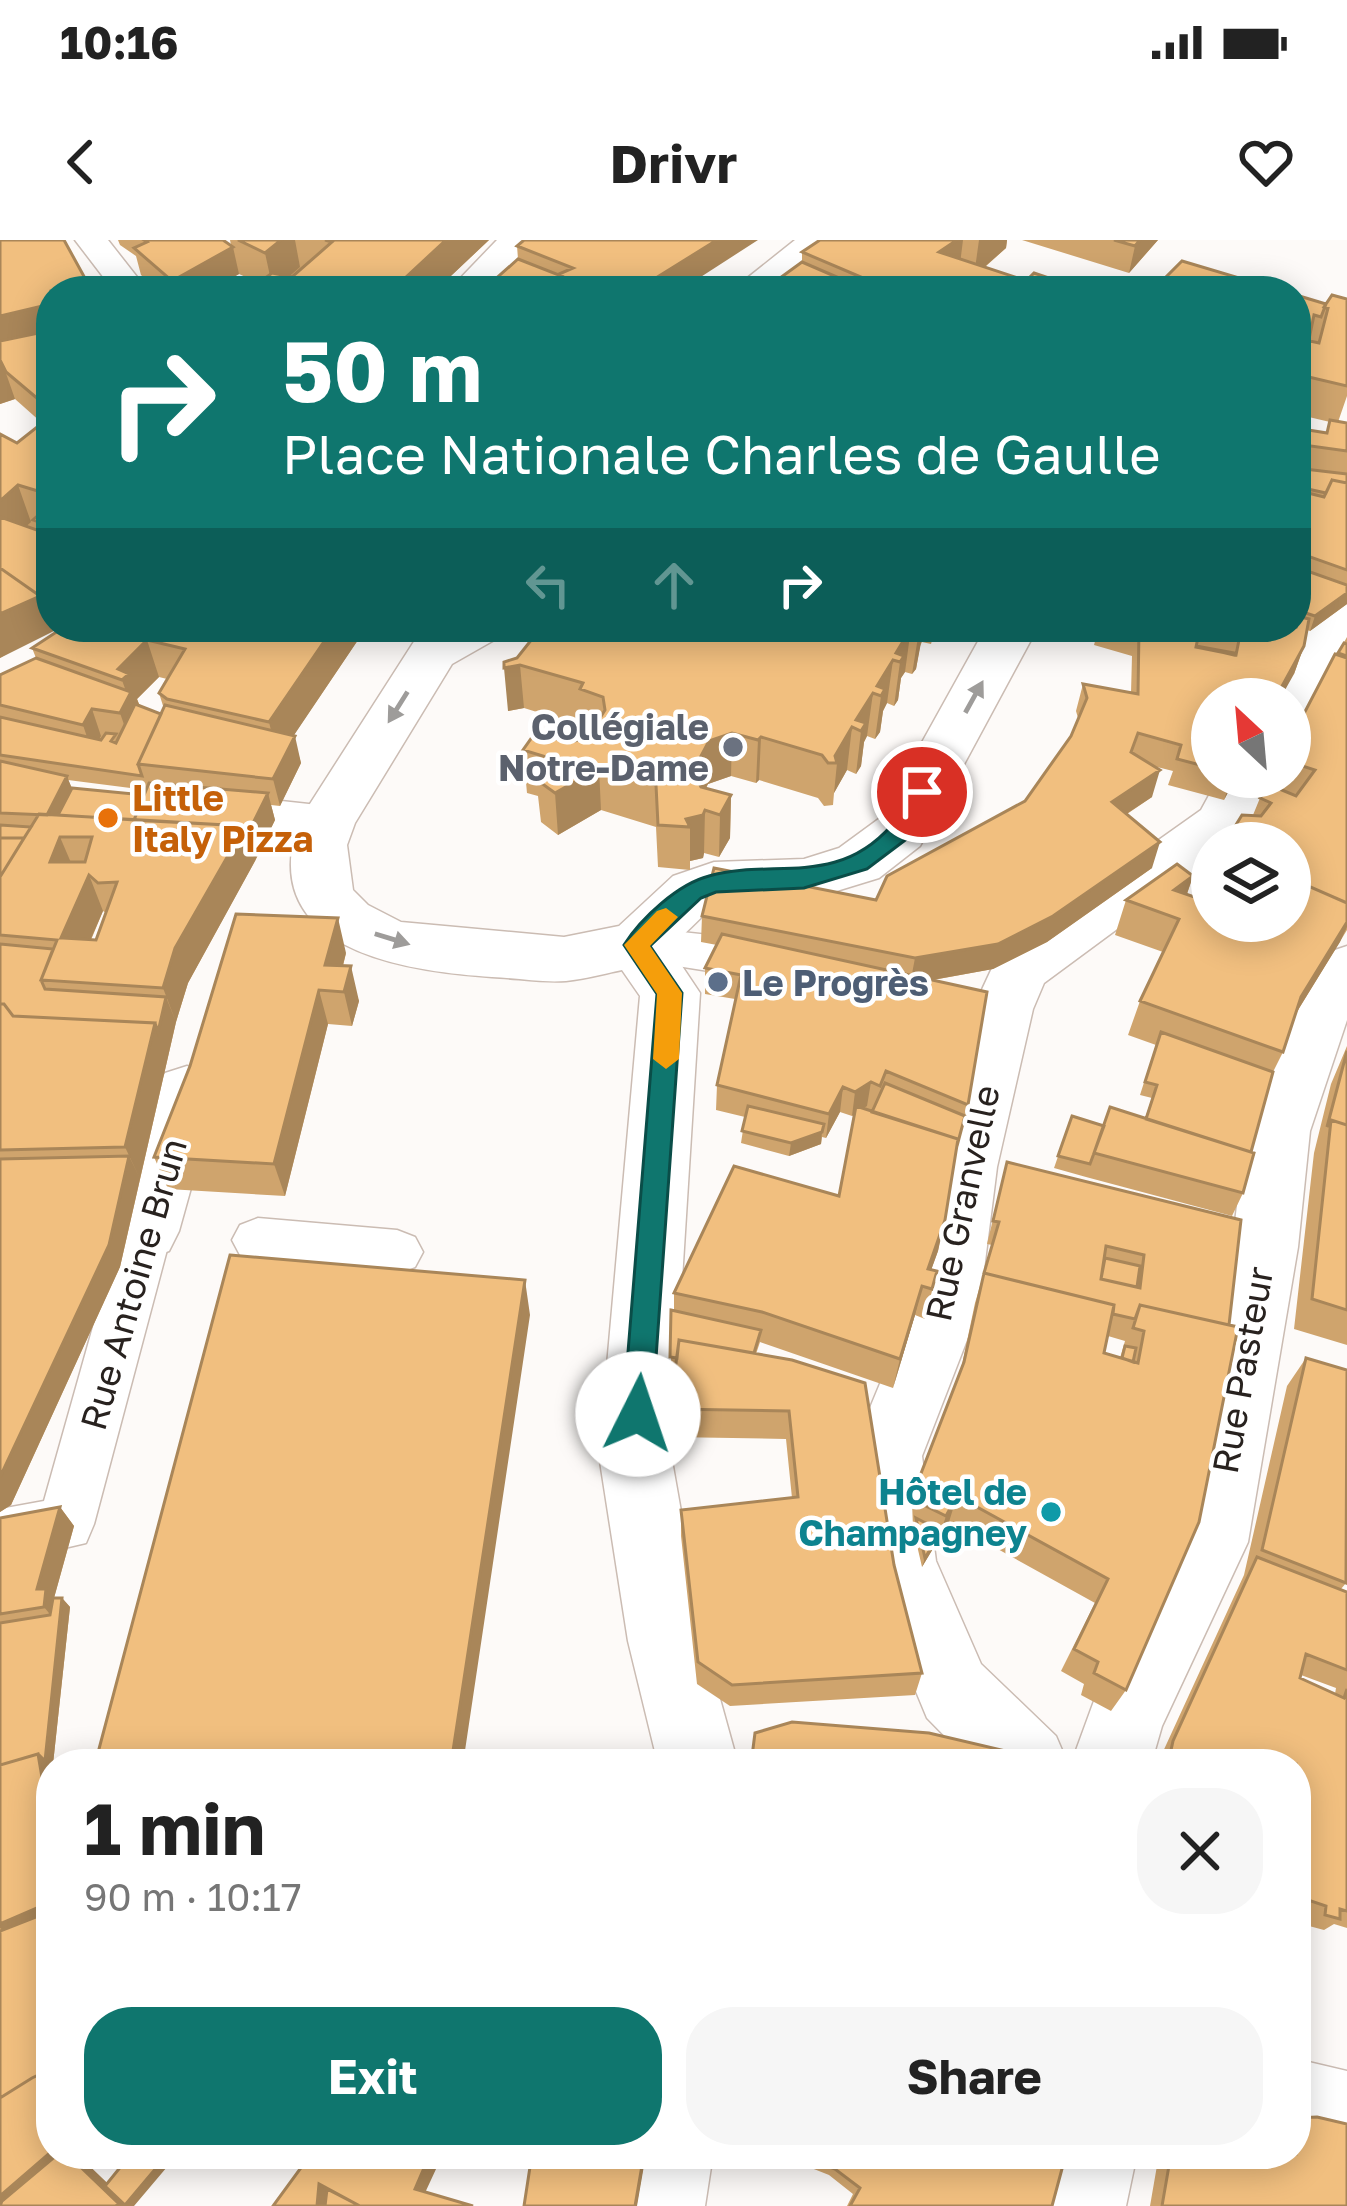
<!DOCTYPE html>
<html lang="en">
<head>
<meta charset="utf-8">
<style>
	body { margin:0; font-family:"Golos Text",sans-serif; background:#f6f6f6; color:#222; height:100vh; display:flex; flex-direction:column; font-size:45px; white-space:nowrap }
	* { box-sizing:border-box; margin:0 }
	p { font-size:39px; color:#767676 }
	.icon { flex:none; width:66px; height:66px; fill:none; stroke:currentColor; stroke-width:2; stroke-linecap:round; stroke-linejoin:round }
	.map { position:relative; flex:1; overflow:hidden }
	.details { position:absolute; left:36px; top:1509px; width:1275px; height:420px; display:flex; flex-direction:column; background:#fff; border-radius:48px; box-shadow:0 6px 30px #0003 }
	.details>* { flex:none }
	.guide { position:absolute; left:36px; top:36px; width:1275px; height:366px; border-radius:48px; box-shadow:0 6px 30px #0003; background:#0f766e; color:#fff; overflow:hidden }
	.needle { width:78px; rotate:334deg }
	.buttons { position:absolute; left:1191px; top:438px; display:grid; gap:24px }
	.buttons a { display:grid; place-items:center; width:120px; height:120px; border-radius:50%; background:#fff; box-shadow:0 6px 30px #0003; font-size:60px }
	.pin { position:absolute; display:grid; place-items:center; width:102px; height:102px; color:#fff; margin:-51px; border:6px solid #fff; border-radius:50%; box-shadow:0 3px 12px #0007 }
	.me { position:absolute; width:132px; margin:-66px; rotate:4deg; stroke-linejoin:round; filter:drop-shadow(0 0 9px #0008) }
	.turn { display:flex; align-items:center; gap:42px; height:252px; padding:0 48px; font-size:54px }
	.turn .icon { width:156px; height:156px; stroke-width:2.5 }
	.turn b { display:block; font-size:84px; line-height:102px }
	.lanes { display:flex; align-items:center; height:114px; padding:0 48px; background:#0003; justify-content:center; gap:60px; direction:ltr }
	.lanes .off { opacity:.35 }
	.round { display:grid; place-items:center; flex:none; width:126px; height:126px; border-radius:48px; background:#f6f6f6 }
	.overview { display:flex; align-items:center; justify-content:space-between; height:204px; padding:0 48px }
	h1 { font-size:72px; font-weight:700; line-height:90px }
	.cta { display:flex; gap:24px; margin-top:auto; padding:24px 48px }
	.cta a { flex:1; height:138px; border-radius:48px; background:#0f766e; color:#fff; font-size:48px; font-weight:700; line-height:138px; text-align:center }
	.cta a+a { background:#f6f6f6; color:#222 }
	.status { display:flex; justify-content:space-between; align-items:center; height:84px; padding:0 60px; background:#fff; direction:ltr }
	.status svg { height:33px; fill:currentColor }
	header { display:flex; justify-content:space-between; align-items:center; height:156px; padding:0 48px; background:#fff; font-size:54px; font-weight:700 }
	.map>svg:first-child { display:block }
	.lines { fill:none; stroke-linecap:round; stroke-linejoin:round }
	.pedestrian-casing { stroke:#cbbcb3; stroke-width:3 }
	.minor-casing { stroke:#cbbcb3; stroke-width:3 }
	.pedestrian { fill:#fff; fill-rule:evenodd }
	.minor { fill:#fff; fill-rule:evenodd }
	.wall { fill:#cfa46d; fill-rule:evenodd }
	.shaded-wall { fill:#a98659 }
	.building { fill:#f1bf7f; stroke:#a98659; stroke-width:3; fill-rule:evenodd }
	.oneway { fill:#9e9c9a }
	.route { fill:#0f766e; stroke:#0a4d48; stroke-width:3 }
	.slow { fill:#f59e0b }
	.worship-dot { fill:#6b7280; stroke:#fff; stroke-width:4.5 }
	.food-dot { fill:#e8710a; stroke:#fff; stroke-width:4.5 }
	.service-dot { fill:#5c6f8a; stroke:#fff; stroke-width:4.5 }
	.culture-dot { fill:#0f9aa8; stroke:#fff; stroke-width:4.5 }
	.labels { text-anchor:middle; dominant-baseline:central; stroke-width:9; stroke-linejoin:round; paint-order:stroke }
	.worship-label { font-size:36px; font-weight:bold; fill:#5b616d; stroke:#fff; text-anchor:end }
	.food-label { font-size:36px; font-weight:bold; fill:#c56008; stroke:#fff; text-anchor:start }
	.service-label { font-size:36px; font-weight:bold; fill:#4e5e75; stroke:#fff; text-anchor:start }
	.street-label { font-size:36px; fill:#28221f; stroke:#fff }
	.culture-label { font-size:36px; font-weight:bold; fill:#0d838f; stroke:#fff; text-anchor:end }
</style>
</head>
<body>
<div class="status"><b>10:16</b><svg viewBox="0 0 49 12"><path d="M0 12V9h3v3zM5 12V6h3v6zM10 12V3h3v9zM15 12V0h3v12zM26 1h20v11H26zM47 4h2v5h-2z"/></svg></div>
<header><svg class="icon" aria-label="back" viewBox="0 0 24 24"><path d="M15 5l-7 7 7 7"/></svg>Drivr<svg class="icon" aria-label="heart" viewBox="0 0 24 24"><path d="M12 20l-8-8c-3-5 5-10 8-4 3-6 11-1 8 4z"/></svg></header>
<div class="map">
<svg width="1347" height="1966" viewBox="0 0 1347 1966">
	<rect width="100%" height="100%" fill="#fdfaf8"/>
	<g class="lines">
		<g class="pedestrian-casing">
			<path id="pedestrian" d="M75,0H108L148,51H114Z
				M208,553L327,566L342,570L349,581L342,592L327,596L193,579L186,568L193,557Z
				M636,688C689,692 743,697 794,713L801,725L794,737L778,742L620,717L613,705L620,693Z
				M146,969L164,976L172,991L94,1284L86,1303L0,1323V1269L44,1261L120,991L128,976Z
				M258,978L397,990L415,997L423,1012L415,1027L397,1034L258,1022L240,1015L232,1000L240,985Z
				M1296,1819L1347,1831V1899L1296,1887Z"/>
		</g>
		<g class="minor-casing">
			<path id="minor" d="M497,0H542L494,51H448Z
				M795,0H843L780,51H731Z
				M1347,361V407L1308,472L1290,477V459H1262C1283,421 1302,374 1347,361Z
				M438,387H504L496,399L452,424L355,583L347,605L353,650L368,665L401,682L564,697L619,686L673,636L714,622L804,619L839,608L880,578L986,387H1038L920,606L879,638L804,661L713,666L670,708L700,753L671,1215L704,1401L738,1524H658L628,1401L599,1215L640,756L622,730C603,734 585,739 566,741C543,743 516,738 492,737C401,731 255,709 299,581L415,400Z
				M1219,537H1275L1241,598L1234,603H1212V619L1044,743L1033,769L997,927L979,1069L922,1216L936,1321L981,1424L1056,1496L1068,1524H972L927,1478L862,1321L850,1216L911,1069L933,927L973,769L999,713L1201,570Z
				M1347,706V780L1310,891L1298,1007L1248,1302L1162,1486L1151,1524H1071L1098,1450L1175,1297L1232,1007L1246,891L1292,765L1326,713Z
				M187,826L209,833L218,851L179,991L169,1011L146,1019L123,1011L113,991L156,851L165,833Z
				M625,1914H713L705,1966H615Z
				M1049,1914H1137L1126,1966H1036Z"/>
		</g>
		<use href="#pedestrian" class="pedestrian"/>
		<use href="#minor" class="minor"/>
	</g>
	<path class="wall" d="M0,0L51,51V387L0,418L17,203L42,183L15,159L0,164Z
		M118,0H223L231,5L230,0H489L435,51H254L253,47L259,43L239,34L209,51H159L141,35L136,16L120,5Z
		M820,0H1007L1006,8L985,27L1024,40L1023,44L1087,51H762L802,22V12Z
		M1022,0H1158L1129,33Z
		M517,6L679,51H482L518,19Z
		M1296,55L1326,64L1347,59V156L1338,182L1347,183V364L1310,391L1307,390L1304,406L1294,434L1212,459V537H1236L1224,560L1168,545L1173,531L1153,526L1152,557L1127,574L1152,628L1047,702L993,729L933,740L968,865L956,910L938,1011L931,1030L937,1031L925,1079L915,1075L893,1148L760,1102L756,1114L894,1325L922,1433L915,1455L730,1466L697,1444L681,1296V1270L792,1258L786,1199L670,1197V1169L675,1129L671,1128V1070L674,1071V1053L839,956L854,874L852,876L840,872L826,898L822,897L821,904L789,916L741,903L745,877L716,870L717,845L735,759L705,754V728L717,705L701,702L702,676L876,660L1025,561L1071,496L1078,478L1076,471L1083,444L1131,453L1132,416L1094,405L1099,387H1296V188L1326,193L1330,182L1296,174Z
		M64,387L358,400L293,496L301,523L280,566L271,565L275,580L255,621L188,743L176,782L120,1027L11,1265L0,1272V435L36,418L32,408ZM159,437L167,439L159,453L164,469L161,474L140,466L137,459ZM68,540L146,550L144,555L72,548ZM103,671L106,673L96,700H91Z
		M532,387H936L931,404L922,402L920,406L916,429L912,434L905,432L901,438L898,460L894,466L887,463L883,471L880,492L875,499L867,496L864,502L861,526L856,534L847,530L834,553L833,565L824,566L818,558L759,540L756,543L731,536L708,544L706,548L731,555L730,598L719,617L704,613L703,618L690,621V630L658,627L656,587L601,570L558,595L541,582L538,556L527,553L523,510L587,499L589,495L582,492V486L524,468L508,471L517,418L533,398Z
		M1347,397V690L1295,775L1283,812L1273,832L1251,912L1243,953L1232,976L1086,937L1087,935L1086,937L1054,928L1072,876L1104,886L1145,878L1152,858L1140,855L1156,805L1128,795L1140,761L1163,712L1115,695L1126,660L1193,636L1187,654L1212,681L1290,603H1228L1234,588L1253,575L1260,558L1277,548L1280,537H1290V505L1298,485Z
		M346,713L343,726L359,761L352,786L328,784L285,956L168,949L154,917Z
		M1347,806V1105L1294,1089L1314,913L1331,844Z
		M1007,922L1241,980L1126,1450L1111,1471L1081,1455L1084,1444L1061,1431L1095,1363L949,1282L922,1327L913,1288L912,1262L920,1236L960,1134L975,1063L992,1005L987,1004ZM1108,1096L1125,1101L1120,1118L1104,1113Z
		M1306,1118L1346,1343L1341,1349L1347,1351V1688L1334,1684L1324,1690L1309,1686V1678L1296,1673V1524H1159L1161,1516L1244,1335L1287,1146ZM1301,1435L1336,1448L1335,1454L1300,1438Z
		M60,1267L74,1286L54,1358H62L70,1367L53,1524H51V1914H80L78,1915L107,1943L0,1966V1278Z
		M776,1914H1066L1052,1966H847L853,1954L829,1935Z
		M1159,1914H1296L1347,1966H1150Z"/>
	<path class="shaded-wall" d="M281,0H295L300,27L283,42L270,36L265,13Z
		M446,0H489L435,51H391Z
		M717,0H758L679,51H614Z
		M957,0H963L959,32L939,12Z
		M979,0H1007L1006,8L974,36Z
		M1140,0H1158L1129,33L1135,6Z
		M233,7L239,34L209,51H175L172,41Z
		M0,63L51,64V93L0,106Z
		M2,122L15,159L0,164V123Z
		M18,245L31,282L8,303L0,281V261Z
		M1347,353V364L1310,391L1315,376Z
		M40,356L51,361V387H62L0,418V374Z
		M334,387H355L358,400L278,519L269,482Z
		M914,387H924L916,429L912,434L919,391Z
		M911,388L905,432L901,438L898,460L894,466L900,422L896,413Z
		M147,400L159,437L137,459L141,470L129,499L120,473L128,457L118,429Z
		M1304,406L1294,434L1280,459H1275Z
		M893,420L887,463L883,471L880,492L875,499L881,456L877,446Z
		M520,425L524,468L508,471L504,428Z
		M873,453L867,496L864,502L861,526L856,534L861,491L856,480Z
		M92,469L101,496L92,512L83,485Z
		M852,487L847,530L834,553L837,523L835,516Z
		M732,493L731,536L708,544L692,574L693,531L709,501Z
		M295,496L301,523L280,566L273,539Z
		M761,497L759,540L756,543L758,500Z
		M599,528L601,570L558,595L555,553Z
		M1160,530L1152,557L1105,588L1112,562Z
		M67,536L77,562L60,597L75,632L50,622L47,576Z
		M1232,537H1236L1224,560Z
		M268,553L275,580L255,621L188,743L176,782L163,748L175,708L245,586Z
		M731,555L730,598L719,617L720,575Z
		M705,570L704,613L703,618L690,621V587L686,579Z
		M1160,602L1152,628L1047,702L993,729L910,744L915,718Z
		M89,635L103,671L76,733L61,698Z
		M1193,636L1181,671L1174,650Z
		M338,678L346,713L336,752L325,725Z
		M1347,682V687L1340,702L1285,791L1301,757Z
		M351,726L359,761L352,786L344,752Z
		M319,750L328,784L285,956L274,924Z
		M166,757L176,782L140,939L125,907L155,783Z
		M871,842L867,866L852,876L855,852Z
		M843,847L840,872L826,898L829,874Z
		M822,892L821,904L789,916L791,903Z
		M129,916L140,939L120,1027L11,1265L0,1272V1237Z
		M945,980L938,1011L925,1047L928,1029Z
		M525,1040L530,1075L463,1524H451Z
		M922,1046L915,1075L893,1148L900,1119Z
		M957,1256L949,1282L922,1327L925,1318L941,1291L946,1276Z
		M60,1267L74,1286L54,1358L58,1384L44,1367L37,1349Z
		M62,1358L70,1367L53,1524H51V1590L38,1514Z
		M51,1662V1680L13,1696L0,1688V1684Z
		M51,1912V1914H80L78,1915L127,1962L168,1914H178L134,1966H0V1956Z
		M430,1914H443L424,1955L415,1949Z
		M644,1914H646L637,1966H635Z
		M319,1944L332,1951L331,1966H317Z"/>
	<path class="building" d="M0,0H64L92,51H51V64L0,76Z
		M144,0H223L233,7L172,41L134,8L147,2Z
		M238,0H281L265,13Z
		M325,0H446L391,51H263L253,47L272,33L292,37L332,2Z
		M524,0H717L651,41L614,51H585L559,34L573,28L517,6Z
		M820,0H957L939,12L1024,40L1012,51H876L882,46L802,12Z
		M1114,0H1140L1135,6Z
		M518,19L559,35L560,47L566,51H482Z
		M1182,21L1283,51H1152Z
		M802,22L869,51H762Z
		M1034,33L1087,51L1022,50L1023,44Z
		M1296,55L1326,64L1321,77L1314,75L1307,109L1296,107Z
		M1332,55L1347,59V146L1296,134V107L1308,109L1310,101L1319,103L1328,68L1324,67Z
		M48,91L51,94V170L6,132L0,120V101Z
		M51,176V255L18,245L0,261V194L17,203Z
		M1330,180L1347,183V211L1296,204V188L1327,193Z
		M1296,228L1347,234V243L1332,240L1326,253L1303,248L1301,251L1296,250Z
		M1332,240L1347,243V330L1296,312V250L1324,257Z
		M51,264V286L33,280Z
		M0,277L51,295V361L44,366L40,356L0,328Z
		M1296,327L1347,345V353L1315,376L1296,370Z
		M0,328L40,356L0,374Z
		M1296,376L1309,379L1304,406L1275,459H1212V528L1177,519L1181,505L1138,493L1131,512L1160,530L1112,562L1160,602L1053,676L998,704L915,718L702,676L714,628L876,660L887,636L1025,561L1071,496L1087,458L1083,444L1138,454L1139,388L1134,387H1296ZM1199,393L1239,400L1236,415L1196,407Z
		M64,387H334L269,482L167,459L159,453L185,409L147,400L118,429L129,434L122,440L32,408Z
		M533,387H921L919,391L911,388L896,413L904,416L900,422L893,420L877,446L885,449L881,456L873,453L856,480L866,483L861,491L852,487L835,516L837,523H828L822,515L761,497L758,500L732,493L709,501L693,531L701,547L731,555L720,575L705,570L703,575L686,579L690,587L658,585L656,545L599,528L555,553L537,540L553,519L523,510L535,493L568,502L587,499L605,470L603,457L580,449L583,443L520,425L504,428V422L517,418L540,389Z
		M1344,403L1347,404V416L1338,413Z
		M1196,406L1235,413L1234,415Z
		M1335,414L1347,418V663L1290,638V603H1251L1238,597L1234,588L1242,575L1261,576L1271,563L1260,558L1270,545L1296,556L1315,530L1290,522V512L1298,485Z
		M36,418L131,452L120,473L92,469L83,485L0,465V435Z
		M135,464L161,474L138,524L142,536L0,515V477L101,500L106,493L116,494L111,501L116,503Z
		M165,465L295,496L273,539L138,524Z
		M0,521L67,536L47,575L0,573Z
		M149,543L268,553L247,595L245,586L134,580Z
		M72,548L144,555L134,580L58,575Z
		M39,574L245,586L175,708L163,748L41,740L57,700L0,695V637ZM60,597H92L85,622H50ZM89,635L98,643L117,642L96,700L61,698Z
		M0,585L31,587L24,598H0Z
		M0,598H24L0,637Z
		M1177,624L1193,636L1174,650L1212,663V681H1290V638L1347,663V682L1301,757L1283,812L1140,761L1179,679L1126,660Z
		M236,674L338,678L325,725L351,726L344,752L319,750L274,924L154,917L190,826Z
		M722,694L987,752L968,865L886,831L880,846L871,842L855,852L843,847L829,874L717,845L741,735L705,728Z
		M0,704L53,709L41,740L45,749L166,757L158,792L155,783L13,776L4,764H0Z
		M0,764H4L13,776L155,783L125,907L0,910Z
		M1161,792L1273,832L1251,912L1146,879L1157,845L1145,842Z
		M1347,811V885L1331,880L1327,887Z
		M885,843L965,876L957,906L958,899L872,872Z
		M748,866L824,884L822,892L791,903L742,891Z
		M856,866L958,899L945,980L928,1029L937,1031L932,1049L922,1046L900,1119L762,1072L674,1053L734,926L839,956Z
		M1110,867L1254,913L1243,953L1094,913Z
		M1072,876L1104,886L1090,924L1058,916Z
		M1331,880L1347,885V1070L1312,1059Z
		M129,916L109,1005L0,1237V919Z
		M1007,922L1241,980L1229,1085L1140,1065L1135,1079L1113,1074L1114,1065L984,1033L999,982L993,981ZM1106,1006L1144,1015L1140,1048L1101,1039Z
		M230,1015L525,1040L451,1524H95Z
		M1105,1018L1140,1026L1137,1047L1101,1039Z
		M984,1033L1114,1065L1104,1113L1138,1123L1144,1091L1133,1088L1140,1065L1238,1087L1199,1282L1126,1450L1094,1433L1098,1422L1074,1409L1108,1339L957,1256L946,1276L920,1263V1236L964,1122Z
		M671,1070L761,1090L754,1113L679,1100L677,1118L670,1117Z
		M679,1100L792,1120L865,1143L894,1325L922,1433L732,1445L698,1422L681,1270L798,1257L789,1171L670,1169Z
		M1125,1106L1136,1108L1133,1122L1122,1118Z
		M1306,1118L1347,1130L1346,1343L1262,1310Z
		M60,1267L37,1349H46L44,1367L0,1374V1278Z
		M916,1278L941,1291L925,1318Z
		M1257,1317L1347,1352V1430L1306,1414L1300,1438L1344,1458L1347,1449V1671L1340,1669V1679L1325,1675L1326,1666L1296,1656V1524H1168L1173,1501Z
		M53,1358H62L45,1521L38,1514L0,1525V1383L50,1375Z
		M792,1482L929,1493L1006,1511L1018,1524H751L755,1493Z
		M38,1514L51,1590V1662L0,1684V1525Z
		M51,1671V1829L32,1838L0,1858V1691Z
		M51,1829V1912L0,1956V1858L32,1838Z
		M1317,1877L1347,1884V1966H1162L1171,1914H1296V1878Z
		M58,1914H67L118,1963L116,1966H0L2,1961Z
		M131,1914H168L125,1965L105,1946Z
		M311,1914H430L415,1949L473,1966H360L319,1944L317,1966H273Z
		M532,1914H644L635,1966H524Z
		M798,1914H1066L1052,1966H850L860,1948L835,1929Z
		M327,1949L360,1966H325Z"/>
	<defs><path id="oneway-solid" d="M-6-.8H1V-3.2L6.5 0L1 3.2V.8H-6Z" transform="scale(3)"/></defs>
	<g class="oneway">
		<use href="#oneway-solid" transform="translate(974 457) rotate(-61)"/>
		<use href="#oneway-solid" transform="translate(398 467) rotate(122)"/>
		<use href="#oneway-solid" transform="translate(392 699) rotate(17)"/>
	</g>
	<path class="route" d="M922,544L934,552L908,598L867,629L804,648L716,652L701,658L650,706L682,753L652,1174L648,1183L638,1187L627,1183L623,1174L657,754L624,705C641,678 678,644 709,636C773,618 836,648 891,586C901,576 907,559 914,546Z"/>
	<path class="slow" d="M666,668L678,677L650,706L682,753L679,819L666,829L653,819L657,754L624,705L657,671Z"/>
	<circle class="worship-dot" cx="733" cy="507" r="12"/>
	<circle class="food-dot" cx="108" cy="578" r="12"/>
	<circle class="service-dot" cx="718" cy="742" r="12"/>
	<circle class="culture-dot" cx="1051" cy="1272" r="12"/>
	<g class="labels">
		<g class="worship-label">
			<text x="709" y="486">Collégiale<tspan x="709" dy="41">Notre-Dame</tspan></text>
		</g>
		<g class="food-label">
			<text x="132" y="557">Little<tspan x="132" dy="41">Italy Pizza</tspan></text>
		</g>
		<g class="service-label">
			<text x="742" y="742">Le Progrès</text>
		</g>
		<g class="street-label">
			<text transform="translate(962 963) rotate(-78)">Rue Granvelle</text>
			<text transform="translate(133 1044) rotate(-74)">Rue Antoine Brun</text>
			<text transform="translate(1242 1130) rotate(-80)">Rue Pasteur</text>
		</g>
		<g class="culture-label">
			<text x="1027" y="1251">Hôtel de<tspan x="1027" dy="41">Champagney</tspan></text>
		</g>
	</g>
</svg>
<div class="buttons">
<a><svg class="needle" viewBox="-14 -14 28 28"><path d="M0-13l5 13h-10z" fill="#e53935"/><path d="M0 13l5-13h-10z" fill="#767676"/></svg></a>
<a><svg class="icon" aria-label="layers" viewBox="0 0 24 24"><path d="M12 4l9 5-9 5-9-5zM3 14l9 5 9-5"/></svg></a>
</div>
<div class="pin" style="left:922px;top:552px;background:#d93025"><svg class="icon" aria-label="arrive" viewBox="0 0 24 24"><path d="M6 21V4h12l-3 4 3 4H6"/></svg></div>
<svg class="me" style="left:638px;top:1174px" viewBox="-20 -20 40 40"><circle r="19" fill="#fff"/><path d="M0-13L10 11 0 6-10 11z" fill="#0f766e"/></svg>
<div class="guide">
<div class="turn"><svg class="icon" aria-label="right" viewBox="0 0 24 24"><path d="M7 20v-9h11M14 6l5 5-5 5"/></svg><div><b>50 m</b>Place Nationale Charles de Gaulle</div></div>
<div class="lanes"><svg class="icon off" aria-label="left" viewBox="0 0 24 24"><path d="M17 20v-9H6M10 6l-5 5 5 5"/></svg><svg class="icon off" aria-label="ahead" viewBox="0 0 24 24"><path d="M12 20V5M6 11l6-6 6 6"/></svg><svg class="icon" aria-label="right" viewBox="0 0 24 24"><path d="M7 20v-9h11M14 6l5 5-5 5"/></svg></div>
</div>
<section class="details">
<div class="overview"><div><h1>1 min</h1><p>90 m · 10:17</p></div><a class="round"><svg class="icon" aria-label="close" viewBox="0 0 24 24"><path d="M6 6l12 12M18 6L6 18"/></svg></a></div>
<div class="cta"><a>Exit</a><a>Share</a></div>
</section>
</div>
</body>
</html>
